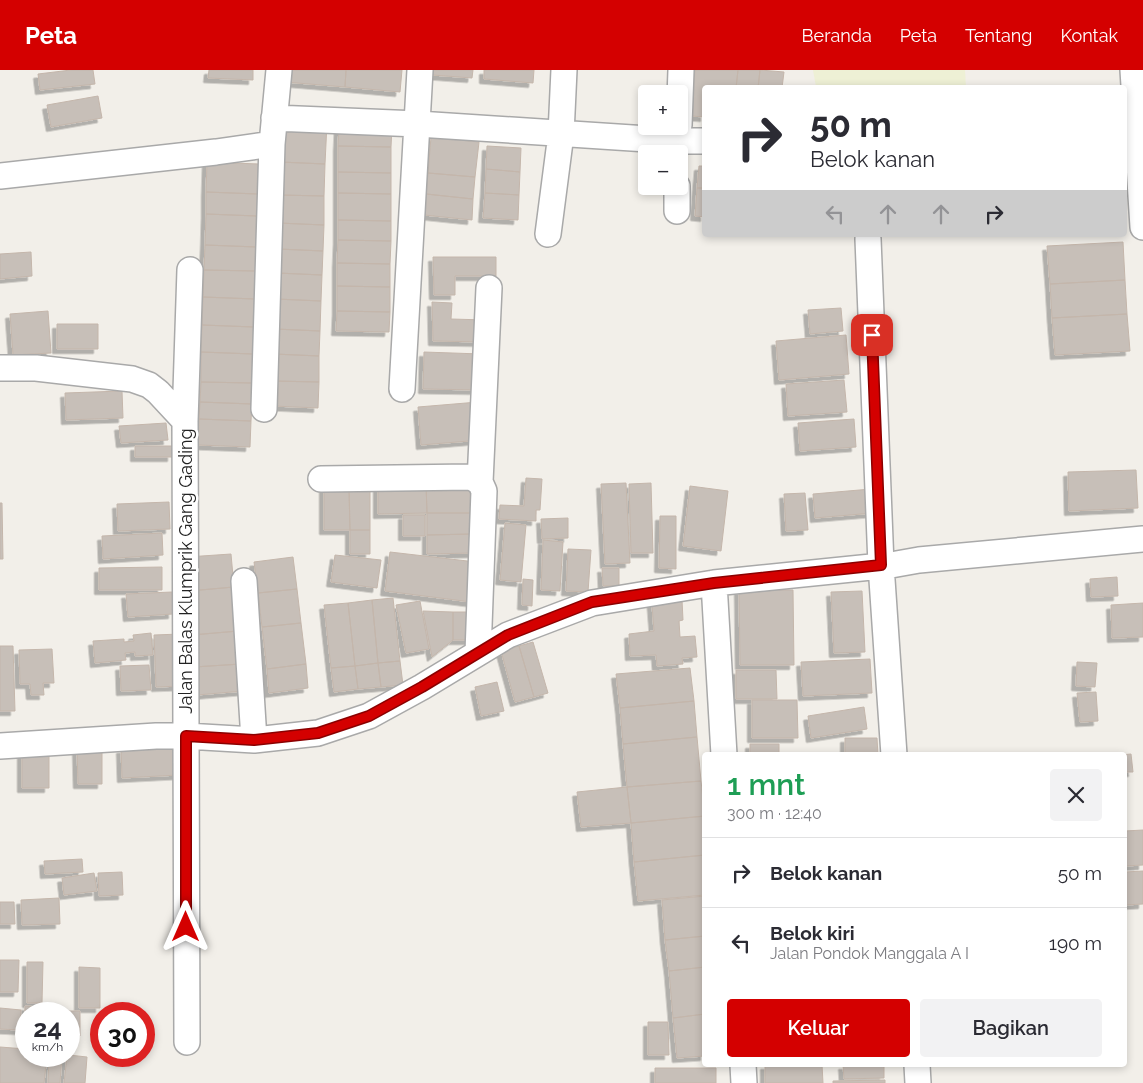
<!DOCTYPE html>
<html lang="id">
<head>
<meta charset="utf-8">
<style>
	body { margin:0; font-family:Raleway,sans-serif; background:#f2f2f3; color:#2b2b33; height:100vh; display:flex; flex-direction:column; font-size:19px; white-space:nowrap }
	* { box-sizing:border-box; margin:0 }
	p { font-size:16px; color:#7c7c81 }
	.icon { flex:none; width:28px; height:28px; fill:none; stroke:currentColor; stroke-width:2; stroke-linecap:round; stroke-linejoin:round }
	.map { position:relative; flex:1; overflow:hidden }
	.drawer { position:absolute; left:702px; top:682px; width:425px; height:315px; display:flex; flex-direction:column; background:#fff; border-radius:5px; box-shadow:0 2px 8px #0003 }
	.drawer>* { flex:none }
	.banner { position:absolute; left:702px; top:15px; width:425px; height:152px; border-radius:5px; box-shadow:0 2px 8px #0003; background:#fff; color:#2b2b33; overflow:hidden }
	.fabs { position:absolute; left:638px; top:15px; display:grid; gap:10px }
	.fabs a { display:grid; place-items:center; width:50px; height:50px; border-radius:5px; background:#fff; box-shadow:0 2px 8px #0003; font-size:25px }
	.speed { position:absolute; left:15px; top:932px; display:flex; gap:10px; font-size:25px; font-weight:700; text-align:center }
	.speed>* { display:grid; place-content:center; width:65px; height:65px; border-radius:50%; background:#fff; box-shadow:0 2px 8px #0003; line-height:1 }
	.speed small { font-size:12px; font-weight:400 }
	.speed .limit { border:8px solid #d22; background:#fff; color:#111 }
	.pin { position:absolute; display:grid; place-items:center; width:42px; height:42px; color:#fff; margin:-21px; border-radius:10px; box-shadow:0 2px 8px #0006 }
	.me { position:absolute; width:55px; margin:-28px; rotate:0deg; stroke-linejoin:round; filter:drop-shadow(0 0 4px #0008) }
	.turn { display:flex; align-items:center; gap:18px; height:105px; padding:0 25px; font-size:22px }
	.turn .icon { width:65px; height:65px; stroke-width:2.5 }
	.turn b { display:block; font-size:35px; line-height:42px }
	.lanes { display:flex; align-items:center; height:48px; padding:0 25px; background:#0003; justify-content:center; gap:25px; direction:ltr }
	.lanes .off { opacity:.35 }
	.round { display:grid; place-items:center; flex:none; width:52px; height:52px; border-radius:5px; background:#f2f2f3 }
	.headline { display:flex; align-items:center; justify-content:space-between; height:85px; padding:0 25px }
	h1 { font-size:30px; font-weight:600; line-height:38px; color:#1e9e55 }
	.cta { display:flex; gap:10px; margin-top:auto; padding:10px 25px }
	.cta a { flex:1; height:58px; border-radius:5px; background:#d40000; color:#fff; font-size:20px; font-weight:600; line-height:58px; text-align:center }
	.cta a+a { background:#f2f2f3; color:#2b2b33 }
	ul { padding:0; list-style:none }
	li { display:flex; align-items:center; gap:15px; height:70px; padding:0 25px; border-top:1px solid #e1e1e2 }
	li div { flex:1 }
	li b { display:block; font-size:19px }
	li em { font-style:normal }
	header { display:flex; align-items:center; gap:30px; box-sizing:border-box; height:70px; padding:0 25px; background:#d40000; color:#fff }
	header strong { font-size:24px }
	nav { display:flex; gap:28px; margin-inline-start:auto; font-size:18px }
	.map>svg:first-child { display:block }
	.farmland { fill:#eef0d5 }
	.building { fill:#c7bfb8; stroke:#c4b6ab; filter:url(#shadow) }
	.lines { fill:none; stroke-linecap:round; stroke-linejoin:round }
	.minor-casing { stroke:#a9a9a9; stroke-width:28 }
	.minor { stroke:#fff; stroke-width:25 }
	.route-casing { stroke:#8a0000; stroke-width:12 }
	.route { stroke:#d40000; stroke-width:9 }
	.labels { text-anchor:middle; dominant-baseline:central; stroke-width:5; stroke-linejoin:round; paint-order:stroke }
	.street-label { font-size:18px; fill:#222; stroke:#fff }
</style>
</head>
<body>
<header>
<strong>Peta</strong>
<nav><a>Beranda</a><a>Peta</a><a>Tentang</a><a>Kontak</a></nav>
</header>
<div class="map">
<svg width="1143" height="1013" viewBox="0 0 1143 1013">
	<defs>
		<filter id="shadow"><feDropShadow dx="-4.5" dy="4.5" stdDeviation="0" flood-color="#0004"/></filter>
	</defs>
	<rect width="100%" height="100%" fill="#f2efe9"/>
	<path class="farmland" d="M813,0H965L966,17H816Z"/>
	<path class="building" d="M71,0H93L95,14L40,20L38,4Z
		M209,0H253V10L208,8Z
		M286,0H346L345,17L285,12Z
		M346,0H402L400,22L345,17Z
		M432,0H473L472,8L432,5Z
		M484,0H534L533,13L484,9Z
		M695,0H738L736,18H705V47L691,46Z
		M738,0H760L758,18H736Z
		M760,0L784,2L782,18H758Z
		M98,26L102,48L51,57L47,35Z
		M282,52L327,53L325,94L280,92Z
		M339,56L392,57L391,77L338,76Z
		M431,67L479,72L475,107L428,103Z
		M338,76L391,77V103L338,102Z
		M487,76L521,78L520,102L486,99Z
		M207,92L259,94L258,124L206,122Z
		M280,92L325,94L324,126L279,125Z
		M699,96H705V118H697Z
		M486,99L520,102L519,125L485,123Z
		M338,102L391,103V124L338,123Z
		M428,103L475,107L473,129L426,124Z
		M697,118H705V147L695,146Z
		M206,122L258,124L257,146L206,144Z
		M338,123L391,124V151L338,150Z
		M485,123L519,125L518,150L483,148Z
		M426,124L473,129L472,150L424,145Z
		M279,125L324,126V155L278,153Z
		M206,144L257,146V177L205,175Z
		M338,150L391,151V171L338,170Z
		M278,153L324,155L323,181L278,179Z
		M338,170L391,171L390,194L337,193Z
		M1123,172L1125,210L1050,214L1047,176Z
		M205,175L257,177L256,201L204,200Z
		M278,179L323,181L322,205L277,203Z
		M31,182L32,206L0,209V184Z
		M433,187H496V206H455V225H434Z
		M337,193L390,194V217L337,216Z
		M204,200L256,201L255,229L203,227Z
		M277,203L322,205L321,231L276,229Z
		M1125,210L1127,244L1052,248L1050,214Z
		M337,216L390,217V242L337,241Z
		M203,227L255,229L254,257L202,255Z
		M276,229L321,231L320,261L275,259Z
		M432,232L452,233L451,249L486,250L485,272L433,271Z
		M841,238L843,261L810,264L808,240Z
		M48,241L51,283L13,285L10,244Z
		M337,241L390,242L389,262L336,261Z
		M1127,244L1130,281L1055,285L1052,248Z
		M57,254H98V279H57Z
		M202,255L254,257L253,284L201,282Z
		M275,259L320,261L319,286L274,284Z
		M846,265L849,304L779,310L776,271Z
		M201,282L253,284L252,313L201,312Z
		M424,282L481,284V320L423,319Z
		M274,284L319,286V312L273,311Z
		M844,310L847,342L788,346L786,314Z
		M273,311L319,312L318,338L273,336Z
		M201,312L252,313V334L200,332Z
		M122,321L123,348L66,350L65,323Z
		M200,332L252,334L251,351L199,349Z
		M478,332L481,370L421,375L418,337Z
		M199,349L251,351L250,377L198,375Z
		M854,349L856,377L800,381L798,353Z
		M166,353L168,370L121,373L119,356Z
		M135,376H172V387H135Z
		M1136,400L1138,438L1069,441L1068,402Z
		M526,408L542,409L540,440H536V451L499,449L500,435L524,436Z
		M473,412V443H427L426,413Z
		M378,413H426L427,443L378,444Z
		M626,413L630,493L605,494L601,414Z
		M651,413L653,483H631L629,414Z
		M690,416L728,421L721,481L683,476Z
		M324,418H349L350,460H324Z
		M349,418H370V460H350Z
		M871,419L873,443L815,448L813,424Z
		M805,423L808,460L786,461L784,424Z
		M169,432L170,459L118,461L117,434Z
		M0,433H2L3,489H0Z
		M427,443H473V464L427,465Z
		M403,445H425V466H403Z
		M660,446H676V499L659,498Z
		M568,448V468L542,469L541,449Z
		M505,453L526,455L521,512L500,510Z
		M350,460H370V484H350Z
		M162,463L163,485L103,489L102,466Z
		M473,464L474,483L427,484V465Z
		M543,470L563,472L560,521L541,520Z
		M568,479L591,480L588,522L566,521Z
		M390,482L476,492L471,532L385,521Z
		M231,484L234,517L189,521L187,487Z
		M335,485L381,490L377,518L331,512Z
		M293,487L297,519L258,523L254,492Z
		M162,497V520H99V498Z
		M602,498H619V516H603Z
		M1117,507L1118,526L1091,527L1090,509Z
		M523,509L533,510L532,536L522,535Z
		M234,517L238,561L192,565L189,521Z
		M297,519L301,553L262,557L258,523Z
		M739,520H793L794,595H740Z
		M862,521L865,582L834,583L831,522Z
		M172,522L173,544L128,547L126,524Z
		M651,523L682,530L683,550L679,551L680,567L695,566L697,587L682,588L683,594L657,596L656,585L630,586L629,564L654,561Z
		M393,528L400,591L378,593L372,530Z
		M372,530L378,593L355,596L348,533Z
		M420,531L429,579L406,583L396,535Z
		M348,533L355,596L331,598L324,535Z
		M1143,533V567L1112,568L1111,535Z
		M423,541L453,542V570L432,587Z
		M453,542H473L472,570H453Z
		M301,553L306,594L267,599L262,557Z
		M238,561L241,594L194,597L192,565Z
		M151,563L153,585L135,586V582L125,583L126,590L95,593L93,571L124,569V572L134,571L133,565Z
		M180,564L182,616L156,617L154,565Z
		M533,572L548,623L534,627L519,576Z
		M0,576H13L15,641H0Z
		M519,576L534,627L515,632L501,581Z
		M52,579L54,613H43L44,625H31L30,614H20L19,580Z
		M870,589L872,623L803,626L801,592Z
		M400,591L403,615L381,617L378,593Z
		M1077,592L1097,593L1095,617L1076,616Z
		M378,593L381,617L358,619L355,596Z
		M241,594L243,621L197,625L194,597Z
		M306,594L308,618L269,623L267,599Z
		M149,595L151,620L121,621L120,596Z
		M355,596L358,619L334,622L331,598Z
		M690,598L694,631L620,638L616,604Z
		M736,600H776L777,629H736Z
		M497,612L504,641L481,646L475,617Z
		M1096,622L1098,651L1080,652L1077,623Z
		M752,630H797L798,668H752Z
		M694,631L697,667L623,674L620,638Z
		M864,637L867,659L811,668L808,646Z
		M697,667L701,711L627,717L623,674Z
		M845,668H877L878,685H845Z
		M750,674H779V685H750Z
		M178,676L179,705L122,708L121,679Z
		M77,677L102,678V714H78Z
		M49,681V718H22V682Z
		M1131,684L1133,702H1125V685H1120Z
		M701,711L705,746L631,753L627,717Z
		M627,717L631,753L581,757L577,722Z
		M705,746V785L634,792L631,753Z
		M1143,760V795L1125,796V761Z
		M705,785V825L638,831L634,792Z
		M82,789L83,802L45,804L44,791Z
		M1143,801V834L1125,835V802Z
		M122,802L123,825L99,826L98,803Z
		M94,803L97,821L64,825L62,808Z
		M705,826V866L665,870L662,830Z
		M59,828L60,854L22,855L21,830Z
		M0,832H14L15,854H0Z
		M705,866V897L669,901L665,870Z
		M0,890H19L18,922H0Z
		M27,892H43L42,933H27Z
		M79,897L100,898V938H79Z
		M705,897V944L673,948L669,901Z
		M25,936L41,937V944H26V962L24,961Z
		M0,938L21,940L20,960L0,959Z
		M44,938L61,940V944H44Z
		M64,941H80V966H69V944H64Z
		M705,944V986L677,988L673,948Z
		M648,952H668L669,985H648Z
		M0,977L26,979V986H47L44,1013H0Z
		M69,985L87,987L85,1013H64L67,986Z
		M49,986H62L60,1013H48Z
		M765,995H822L823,1013H765Z
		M843,995H884V1008L844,1009Z
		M655,998H716V1013H655Z
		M885,1010V1013H833V1011Z"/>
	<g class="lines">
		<g class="minor-casing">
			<path id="minor" d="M1133,0L1143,157
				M274,48L418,54L678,71H705
				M679,55L681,0
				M0,106L216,82L272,74
				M677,141V116
				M548,164L561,64L564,0
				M868,169L881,495L894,685
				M0,298H36L132,309L149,315L158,322L185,351
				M402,319L420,0
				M264,339L272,74L279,0
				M321,409L471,407L480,412L484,421L478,583
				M480,412L489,218
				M244,511L254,670
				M714,513L724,685
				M0,676L156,666H186L254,670L318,663L369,646L422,617L508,565L592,533L714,513L891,495L919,490L1143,469
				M187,972L185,351L190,200
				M743,995L744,1013
				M917,995L918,1013"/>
		</g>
		<use href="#minor" class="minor"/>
	</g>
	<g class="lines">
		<g class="route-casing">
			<path id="route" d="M186,857V666L254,670L318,663L369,646L422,617L508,565L592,532L714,513L881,495L872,265"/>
		</g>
		<use href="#route" class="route"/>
	</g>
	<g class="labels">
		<g class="street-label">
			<text transform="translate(185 501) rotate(-90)">Jalan Balas Klumprik Gang Gading</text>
		</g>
	</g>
</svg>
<div class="fabs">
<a>+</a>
<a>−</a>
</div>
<div class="speed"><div>24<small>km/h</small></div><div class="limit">30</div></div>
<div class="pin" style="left:872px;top:265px;background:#d93025"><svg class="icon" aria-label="arrive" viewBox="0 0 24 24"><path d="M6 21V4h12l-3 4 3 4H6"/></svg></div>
<svg class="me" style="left:186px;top:857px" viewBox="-20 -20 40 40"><path d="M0-17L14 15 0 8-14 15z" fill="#d40000" stroke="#fff" stroke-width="4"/></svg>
<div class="banner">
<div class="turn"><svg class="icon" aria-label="right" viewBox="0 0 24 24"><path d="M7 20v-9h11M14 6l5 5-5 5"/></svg><div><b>50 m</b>Belok kanan</div></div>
<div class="lanes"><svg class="icon off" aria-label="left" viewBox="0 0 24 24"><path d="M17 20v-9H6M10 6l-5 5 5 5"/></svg><svg class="icon off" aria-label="ahead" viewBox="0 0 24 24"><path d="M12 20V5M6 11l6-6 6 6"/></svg><svg class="icon off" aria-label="ahead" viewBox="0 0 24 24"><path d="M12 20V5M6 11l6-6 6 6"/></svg><svg class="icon" aria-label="right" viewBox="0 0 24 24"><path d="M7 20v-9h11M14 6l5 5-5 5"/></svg></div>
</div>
<section class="drawer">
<div class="headline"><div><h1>1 mnt</h1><p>300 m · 12:40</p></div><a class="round"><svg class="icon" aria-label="close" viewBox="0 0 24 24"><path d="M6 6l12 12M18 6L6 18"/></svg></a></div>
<ul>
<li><svg class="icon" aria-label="right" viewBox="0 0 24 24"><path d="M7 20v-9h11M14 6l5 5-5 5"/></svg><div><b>Belok kanan</b></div><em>50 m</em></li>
<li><svg class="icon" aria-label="left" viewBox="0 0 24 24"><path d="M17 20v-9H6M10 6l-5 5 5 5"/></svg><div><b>Belok kiri</b><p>Jalan Pondok Manggala A I</p></div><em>190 m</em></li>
</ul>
<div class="cta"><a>Keluar</a><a>Bagikan</a></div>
</section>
</div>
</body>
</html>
